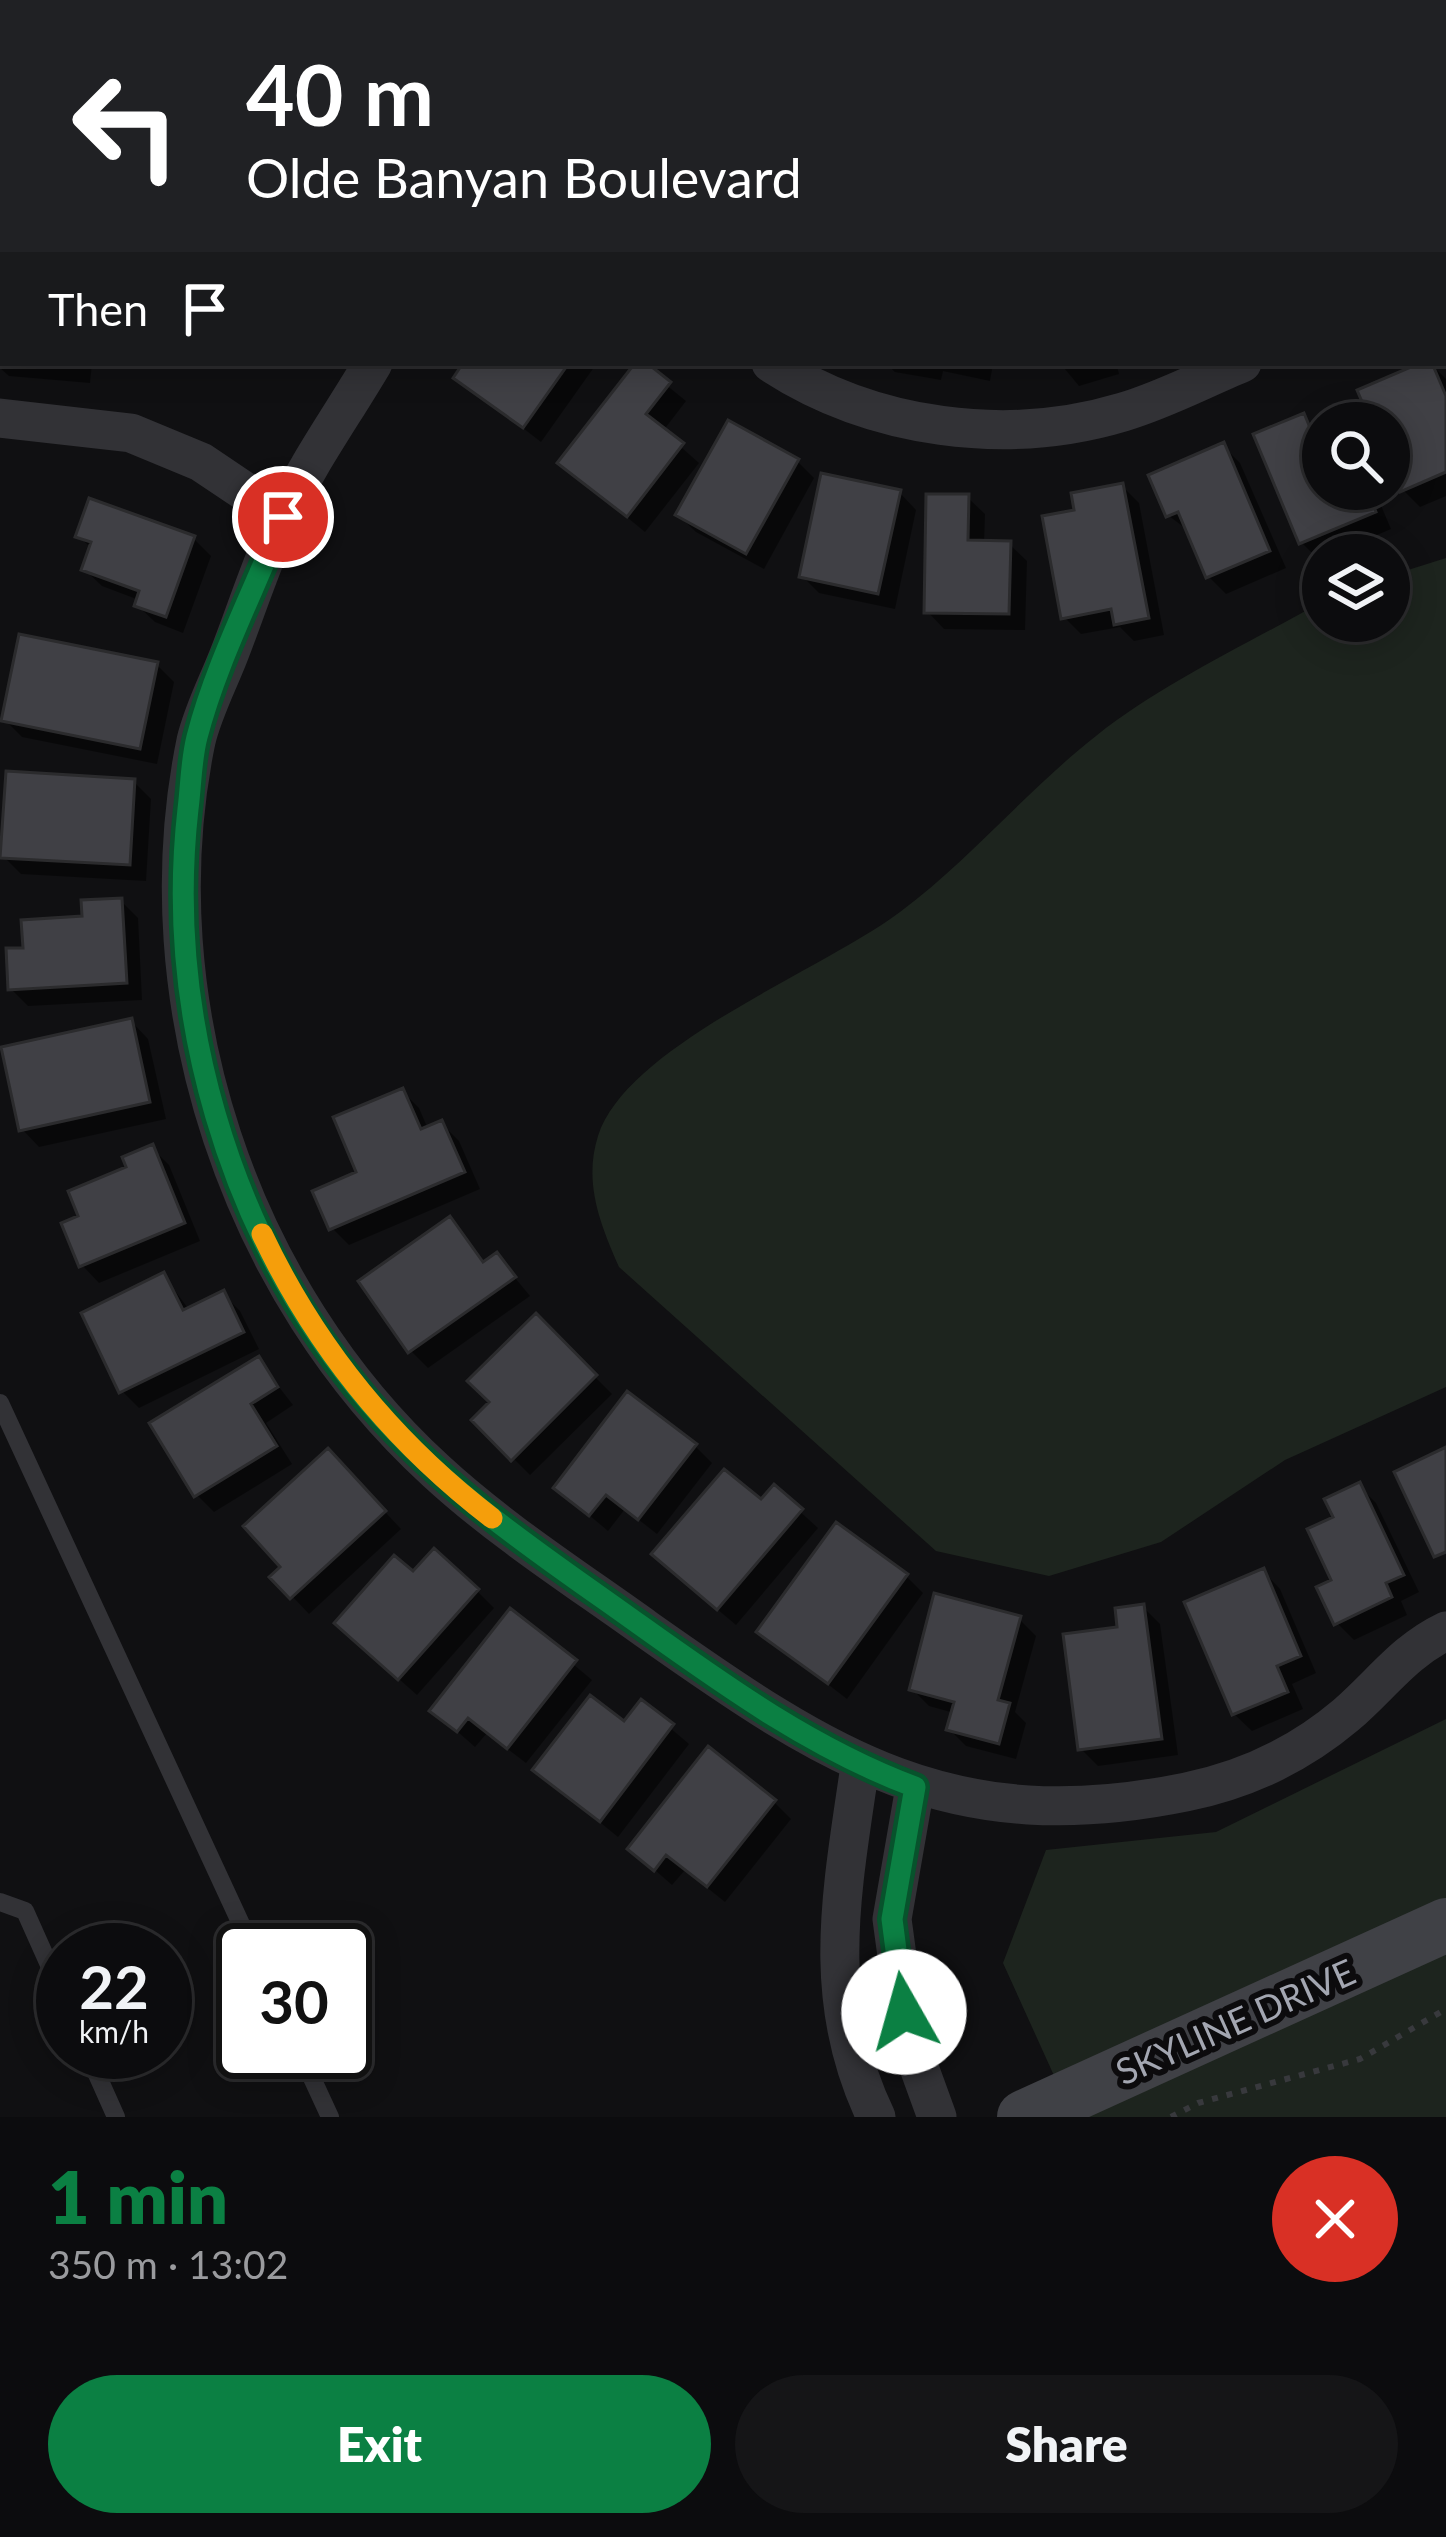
<!DOCTYPE html>
<html lang="en">
<head>
<meta charset="utf-8">
<style>
	body { margin:0; font-family:Lato,sans-serif; background:#151517; color:#f1f3f6; height:100vh; display:flex; flex-direction:column; font-size:45px; white-space:nowrap }
	* { box-sizing:border-box; margin:0 }
	p { font-size:39px; color:#9a9b9e }
	.icon { flex:none; width:66px; height:66px; fill:none; stroke:currentColor; stroke-width:2; stroke-linecap:round; stroke-linejoin:round }
	.map { position:relative; height:2117px; overflow:hidden }
	.side { display:flex; flex-direction:column; background:#0c0c0e; flex:1 }
	.side>* { flex:none }
	.guide { position:absolute; left:0px; top:0px; width:1446px; height:366px; box-shadow:0 6px 30px #0003,0 0 0 3px #2c2c2e; background:#202124; color:#fff; overflow:hidden }
	.buttons { position:absolute; left:1302px; top:402px; display:grid; gap:24px }
	.buttons a { display:grid; place-items:center; width:108px; height:108px; border-radius:50%; background:#0c0c0e; box-shadow:0 6px 30px #0003,0 0 0 3px #2c2c2e; font-size:60px }
	.speed { position:absolute; left:36px; top:1923px; display:flex; gap:24px; font-size:60px; font-weight:700; text-align:center }
	.speed>* { display:grid; place-content:center; width:156px; height:156px; border-radius:50%; background:#0c0c0e; box-shadow:0 6px 30px #0003,0 0 0 3px #2c2c2e; line-height:1 }
	.speed small { font-size:30px; font-weight:400 }
	.speed .limit { border:6px solid #111; border-radius:18px; background:#fff; color:#111 }
	.pin { position:absolute; display:grid; place-items:center; width:102px; height:102px; color:#fff; margin:-51px; border:6px solid #fff; border-radius:50%; box-shadow:0 3px 12px #0007 }
	.me { position:absolute; width:132px; margin:-66px; rotate:353deg; stroke-linejoin:round; filter:drop-shadow(0 0 9px #0008) }
	.turn { display:flex; align-items:center; gap:42px; height:252px; padding:0 48px; font-size:54px }
	.turn .icon { width:156px; height:156px; stroke-width:2.5 }
	.turn b { display:block; font-size:84px; line-height:102px }
	.then { display:flex; align-items:center; height:114px; padding:0 48px; background:#0003; gap:24px; font-size:45px }
	.round { display:grid; place-items:center; flex:none; width:126px; height:126px; border-radius:63px; background:#151517 }
	.summary { display:flex; align-items:center; justify-content:space-between; height:204px; padding:0 48px }
	h1 { font-size:72px; font-weight:800; line-height:90px; color:#0b8043 }
	.cta { display:flex; gap:24px; margin-top:auto; padding:24px 48px }
	.cta a { flex:1; height:138px; border-radius:72px; background:#0b8043; color:#fff; font-size:48px; font-weight:800; line-height:138px; text-align:center }
	.cta a+a { background:#151517; color:#f1f3f6 }
	.map>svg:first-child { display:block }
	.green { fill:#1d241e }
	.shadow { fill:#0007 }
	.building { fill:#404045; stroke:#2b2b2d; stroke-width:3 }
	.lines { fill:none; stroke-linecap:round; stroke-linejoin:round }
	.path { stroke:#38393d; stroke-width:6; stroke-dasharray:6 9; stroke-linecap:butt }
	.lane { stroke:#323236; stroke-width:18 }
	.street { stroke:#323236; stroke-width:39 }
	.secondary { stroke:#404146; stroke-width:54 }
	.route-casing { stroke:#07532c; stroke-width:30 }
	.route { stroke:#0b8043; stroke-width:21 }
	.slow { stroke:#f59e0b; stroke-width:21 }
	.labels { text-anchor:middle; dominant-baseline:central; stroke-width:12; stroke-linejoin:round; paint-order:stroke }
	.street-label { font-size:36px; fill:#a3a6b1; stroke:#0c0b0d }
</style>
</head>
<body>
<div class="map">
<svg width="1446" height="2117" viewBox="0 0 1446 2117">
	<rect width="100%" height="100%" fill="#101012"/>
	<path class="green" d="M1446,558V1387L1285,1460L1161,1542L1049,1576L936,1551L619,1267C601,1226 583,1183 598,1136C627,1045 823,970 900,912C971,859 1027,790 1096,736C1164,682 1248,644 1323,601V621H1389V576Z
		M1446,1719V1902L1056,2080L1003,1963L1046,1850L1216,1832Z
		M1446,1947V2117H1073Z"/>
	<path class="shadow" d="M643,0H731V3H643Z
		M1443,141L1446,147L1443,239Z
		M1,249L3,363H92L90,383L9,376L0,368Z
		M467,363H597L541,442L457,377Z
		M639,363L686,401L663,431L699,463L645,532L561,463Z
		M886,363H993L990,381L943,371L941,380L895,372Z
		M1060,363H1116L1119,374L1079,386Z
		M1430,363L1446,379V496L1420,507L1403,490L1389,458V423H1374Z
		M1303,417L1317,431L1323,428V489H1374L1391,529L1319,560L1301,542Z
		M1223,446L1240,463L1286,568L1226,594L1209,577L1189,531L1169,516Z
		M797,461L814,478L764,569L696,532L678,515Z
		M1122,486L1139,503L1164,635L1134,641L1120,627L1081,634L1064,617Z
		M899,492L916,510L895,609L819,593L802,576Z
		M967,497L985,514L984,544H1009L1027,561L1025,630L944,629L927,611Z
		M79,536L194,539L211,556L183,633L155,622L137,605L139,600L102,586L84,569L92,549Z
		M157,665L174,682L157,764L22,737L5,720Z
		M134,782L151,799L146,881L21,874L3,856Z
		M121,901L138,918L142,1000L28,1006L11,989L26,951Z
		M131,1021L148,1039L166,1119L39,1147L22,1129Z
		M402,1091L419,1108L428,1129L442,1124L459,1141L480,1189L349,1245L332,1228Z
		M152,1148L169,1165L200,1241L99,1283L82,1265V1217Z
		M450,1220L486,1264L497,1256L530,1296L428,1368L411,1351Z
		M164,1276L190,1311L223,1294L240,1311L259,1349L139,1408L122,1391Z
		M536,1318L612,1394L530,1475L475,1420L493,1402Z
		M258,1360L293,1405L266,1423L292,1464L214,1512L197,1495Z
		M695,1446L712,1463L657,1534L625,1509L608,1531L557,1488Z
		M345,1469L401,1529L309,1614L274,1577Z
		M1359,1486L1376,1503L1419,1592L1401,1601L1407,1615L1354,1640L1337,1623L1335,1581L1337,1518Z
		M774,1488L818,1528L736,1625L672,1571Z
		M1263,1571L1280,1589L1316,1673L1292,1684L1303,1709L1252,1731L1234,1714Z
		M906,1576L923,1593L847,1699L760,1632Z
		M477,1591L494,1608L417,1695L355,1640Z
		M1143,1607L1160,1624L1178,1755L1098,1766L1081,1749Z
		M511,1612L592,1680L526,1763L487,1733L475,1747L433,1710Z
		M1019,1619L1036,1636L1015,1712L1026,1723L1016,1759L966,1746L949,1729L954,1713L929,1706L912,1689Z
		M641,1703L689,1744L618,1837L536,1770L625,1725Z
		M774,1802L791,1819L725,1902L685,1870L672,1885L631,1849Z"/>
	<path class="building" d="M640,0H713L696,3Z
		M0,246L3,247V362L0,361Z
		M463,363H569L523,428L453,378Z
		M635,363H647L671,382L646,414L684,443L627,517L557,463Z
		M1420,363H1432L1446,396V472L1400,492L1389,465V423H1371L1357,390Z
		M1304,413L1311,430L1323,425V489H1367L1376,512L1299,544L1253,434Z
		M728,420L799,459L746,554L675,515Z
		M1224,442L1270,551L1206,578L1178,512L1166,517L1148,475Z
		M821,473L901,490L878,594L799,577Z
		M1123,483L1149,618L1114,625L1111,609L1061,619L1042,516L1074,510L1071,493Z
		M926,494H969L968,540L1011,541L1009,614L924,613Z
		M89,498L195,536L166,617L134,606L139,591L81,570L91,542L75,537Z
		M19,634L158,662L140,749L1,721Z
		M6,771L135,779L130,865L0,858Z
		M122,898L127,983L8,990L6,948H23L21,920L82,916L81,900Z
		M132,1018L150,1102L19,1131L1,1047Z
		M403,1088L421,1129L442,1120L465,1172L329,1230L312,1191L356,1172L333,1117Z
		M153,1144L185,1223L79,1267L61,1223L78,1216L68,1191L126,1167L122,1157Z
		M450,1216L483,1262L497,1252L516,1277L408,1353L358,1281Z
		M164,1272L183,1310L224,1290L244,1332L119,1393L81,1313Z
		M536,1313L597,1375L511,1461L471,1420L489,1402L467,1381Z
		M259,1356L278,1387L251,1404L277,1446L194,1497L149,1423Z
		M627,1391L697,1444L638,1520L606,1495L589,1516L553,1488Z
		M1446,1447V1552L1434,1557L1394,1472Z
		M328,1448L386,1511L290,1599L269,1577L280,1567L243,1526Z
		M724,1469L761,1499L774,1484L803,1509L717,1610L651,1554Z
		M1360,1482L1404,1575L1386,1583L1392,1597L1334,1625L1316,1587L1331,1580L1307,1529L1333,1517L1324,1499Z
		M836,1522L908,1574L828,1684L756,1632Z
		M434,1548L479,1589L398,1680L334,1623L394,1555L413,1571Z
		M1264,1568L1301,1656L1277,1666L1288,1692L1232,1715L1184,1602Z
		M934,1593L1021,1616L998,1700L1010,1703L999,1744L946,1730L954,1702L909,1690Z
		M1144,1604L1162,1739L1078,1750L1063,1634L1117,1627L1115,1608Z
		M510,1608L577,1660L507,1749L468,1718L457,1732L429,1711Z
		M590,1695L624,1721L641,1699L674,1724L600,1822L532,1770Z
		M708,1746L776,1800L707,1887L666,1855L654,1871L627,1849Z"/>
	<g class="lines">
		<path class="path" d="M1171,2117L1198,2103L1360,2059L1446,2009"/>
		<path class="lane" d="M0,1403L253,1950
			M0,1902L25,1911L63,1996
			M87,2052L116,2117
			M300,2052L330,2117"/>
		<path class="street" d="M534,0V3
			M1443,280L1446,279
			M373,363C343,414 307,464 282,518C262,561 247,608 230,652C219,681 203,711 196,741C142,1003 240,1292 436,1471C500,1530 575,1578 646,1629C829,1758 951,1840 1186,1792C1245,1780 1300,1754 1346,1715C1381,1685 1404,1651 1446,1631
			M771,363C872,429 1007,447 1123,412C1164,400 1203,379 1242,363
			M0,418L131,433L201,462L283,517
			M860,1766C842,1891 819,1999 876,2117
			M915,1787L892,1919L908,2037L937,2117"/>
		<path class="secondary" d="M1024,2117L1446,1925"/>
	</g>
	<g class="lines">
		<g class="route-casing">
			<path id="route" d="M283,517C255,589 216,663 197,737C191,760 191,786 188,809C165,1013 228,1228 357,1388C426,1474 515,1537 605,1600C704,1670 800,1744 915,1787L892,1919L904,2012"/>
		</g>
		<use href="#route" class="route"/>
		<path class="slow" d="M262,1234C315,1346 393,1442 492,1518"/>
	</g>
	<g class="labels">
		<g class="street-label">
			<text transform="translate(1235 2021) rotate(-24)">SKYLINE DRIVE</text>
		</g>
	</g>
</svg>
<div class="buttons">
<a><svg class="icon" aria-label="search" viewBox="0 0 24 24"><circle cx="10" cy="10" r="6"/><path d="M15 15l6 6"/></svg></a>
<a><svg class="icon" aria-label="layers" viewBox="0 0 24 24"><path d="M12 4l9 5-9 5-9-5zM3 14l9 5 9-5"/></svg></a>
</div>
<div class="speed"><div>22<small>km/h</small></div><div class="limit">30</div></div>
<div class="pin" style="left:283px;top:517px;background:#d93025"><svg class="icon" aria-label="arrive" viewBox="0 0 24 24"><path d="M6 21V4h12l-3 4 3 4H6"/></svg></div>
<svg class="me" style="left:904px;top:2012px" viewBox="-20 -20 40 40"><circle r="19" fill="#fff"/><path d="M0-13L10 11 0 6-10 11z" fill="#0b8043"/></svg>
<div class="guide">
<div class="turn"><svg class="icon" aria-label="left" viewBox="0 0 24 24"><path d="M17 20v-9H6M10 6l-5 5 5 5"/></svg><div><b>40 m</b>Olde Banyan Boulevard</div></div>
<div class="then">Then<svg class="icon" aria-label="arrive" viewBox="0 0 24 24"><path d="M6 21V4h12l-3 4 3 4H6"/></svg></div>
</div>
</div>
<section class="side">
<div class="summary"><div><h1>1 min</h1><p>350 m · 13:02</p></div><a class="round" style="background:#d93025;color:#fff"><svg class="icon" aria-label="close" viewBox="0 0 24 24"><path d="M6 6l12 12M18 6L6 18"/></svg></a></div>
<div class="cta"><a>Exit</a><a>Share</a></div>
</section>
</body>
</html>
